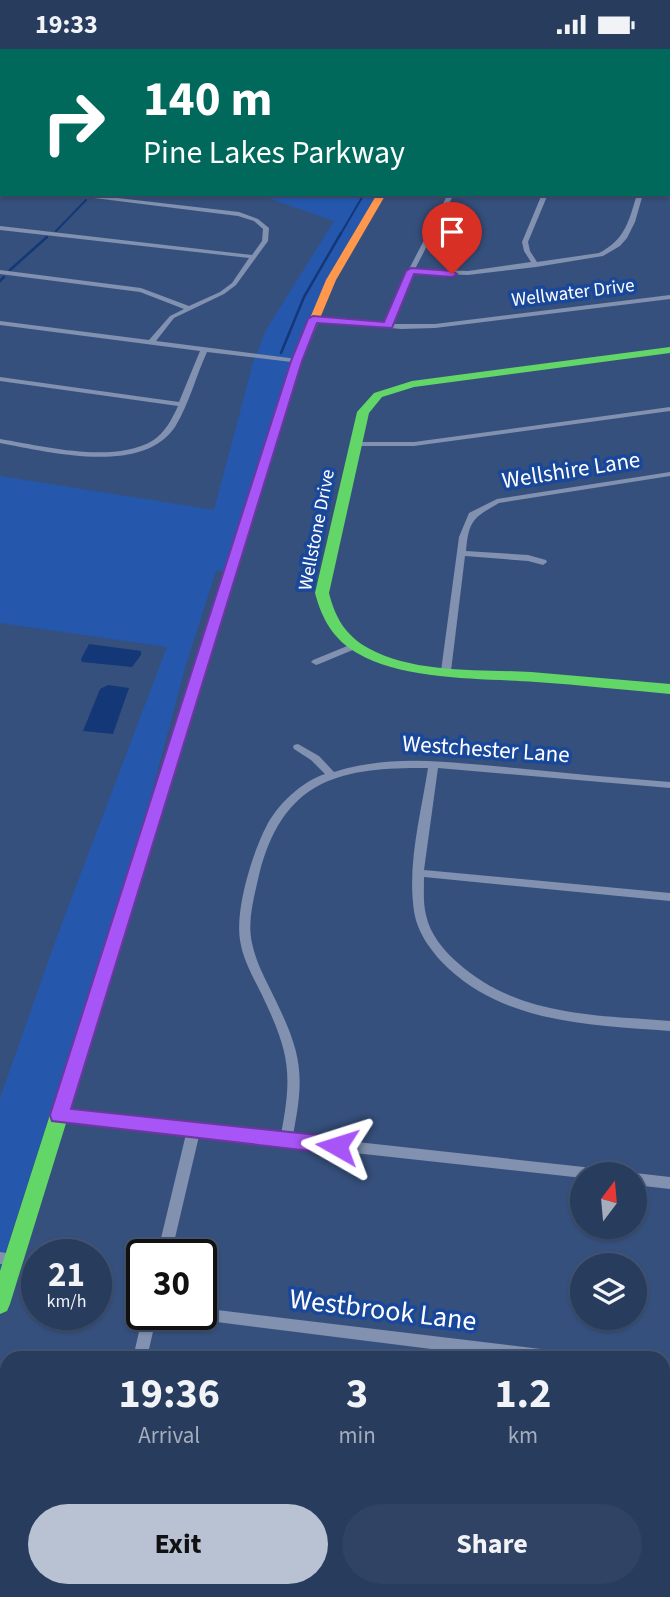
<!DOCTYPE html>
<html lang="en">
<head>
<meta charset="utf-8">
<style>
	body { margin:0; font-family:"Source Sans 3",sans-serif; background:#304364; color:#f1f3f6; height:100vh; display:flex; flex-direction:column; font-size:26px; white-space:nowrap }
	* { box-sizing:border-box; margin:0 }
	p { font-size:23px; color:#a5adbc }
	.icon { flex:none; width:38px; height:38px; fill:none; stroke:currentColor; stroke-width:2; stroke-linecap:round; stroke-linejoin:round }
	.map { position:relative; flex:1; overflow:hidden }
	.drawer { position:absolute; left:0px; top:1302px; width:670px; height:247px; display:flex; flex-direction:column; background:#283c5e; border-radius:21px 21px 0 0; box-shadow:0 2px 5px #0004,0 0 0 2px #445673 }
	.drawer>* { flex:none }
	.top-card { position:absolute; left:0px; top:0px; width:670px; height:147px; box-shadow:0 2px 5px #0004,0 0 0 2px #445673; background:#00695c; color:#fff; overflow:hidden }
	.needle { width:46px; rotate:16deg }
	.controls { position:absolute; left:570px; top:1113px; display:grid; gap:14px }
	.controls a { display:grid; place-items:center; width:77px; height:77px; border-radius:50%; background:#283c5e; box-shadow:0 2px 5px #0004,0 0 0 2px #445673; font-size:35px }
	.speed { position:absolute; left:21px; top:1190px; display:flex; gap:14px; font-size:35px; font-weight:700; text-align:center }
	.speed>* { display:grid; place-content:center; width:91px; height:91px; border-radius:50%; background:#283c5e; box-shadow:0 2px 5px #0004,0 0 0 2px #445673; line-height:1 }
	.speed small { font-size:18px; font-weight:400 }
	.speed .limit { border:4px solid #111; border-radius:10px; background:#fff; color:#111 }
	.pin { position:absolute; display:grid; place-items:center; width:60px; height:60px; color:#fff; margin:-72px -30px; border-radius:50% 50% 50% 0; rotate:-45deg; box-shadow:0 0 7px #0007 }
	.pin .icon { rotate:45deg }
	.me { position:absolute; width:77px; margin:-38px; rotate:276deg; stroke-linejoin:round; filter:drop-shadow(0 0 5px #0008) }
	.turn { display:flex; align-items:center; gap:24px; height:147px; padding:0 28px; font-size:32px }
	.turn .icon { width:91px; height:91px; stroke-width:2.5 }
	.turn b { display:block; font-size:49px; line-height:60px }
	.eta { display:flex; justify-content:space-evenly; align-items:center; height:119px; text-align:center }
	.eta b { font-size:42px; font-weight:700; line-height:49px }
	.cta { display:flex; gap:14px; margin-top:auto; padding:14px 28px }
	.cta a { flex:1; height:80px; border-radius:42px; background:#b9c2d2; color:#111; font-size:28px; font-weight:700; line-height:80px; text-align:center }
	.cta a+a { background:#304364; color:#f1f3f6 }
	.status { display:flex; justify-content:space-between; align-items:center; height:49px; padding:0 35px; background:#283c5e; direction:ltr }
	.status svg { height:19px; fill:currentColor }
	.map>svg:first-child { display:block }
	.green { fill:#2558ac }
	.water { fill:#143778 }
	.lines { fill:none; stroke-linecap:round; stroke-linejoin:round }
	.stream-far1 { stroke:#143778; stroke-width:2 }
	.stream { stroke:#143778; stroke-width:2.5 }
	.street { fill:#8191af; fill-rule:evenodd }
	.fast { fill:#63d668; fill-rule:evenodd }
	.slow { fill:#ff974d; fill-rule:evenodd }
	.route { fill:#a855f7; stroke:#6d37a1; stroke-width:2 }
	.labels { text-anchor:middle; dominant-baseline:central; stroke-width:7; stroke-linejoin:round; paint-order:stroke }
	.far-street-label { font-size:19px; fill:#fff; stroke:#19489a }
	.street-label { font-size:23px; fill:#fff; stroke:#19489a }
	.near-street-label { font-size:28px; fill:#fff; stroke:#19489a }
</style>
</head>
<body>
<div class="status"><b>19:33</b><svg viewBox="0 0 49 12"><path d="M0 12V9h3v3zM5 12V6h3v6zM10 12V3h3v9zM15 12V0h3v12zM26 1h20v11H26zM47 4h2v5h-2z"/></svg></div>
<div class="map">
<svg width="670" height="1548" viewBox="0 0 670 1548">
	<rect width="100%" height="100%" fill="#36507d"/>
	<path class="green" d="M257,145H377L331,222L294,303L224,522H216L186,615L144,773L0,1220V1049L59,882L167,598L0,574V427L214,461L253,314L266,281L334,172Z"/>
	<path class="water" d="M89,595L141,602V606L132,618L82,613L81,610Z
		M108,636L129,639L113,685L83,682L100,640Z"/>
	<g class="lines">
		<path class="stream-far1" d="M56,182L86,151
			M340,186L364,145"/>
		<path class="stream" d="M10,221L47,188
			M0,232L4,228
			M281,304L304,248L341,184"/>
		<path class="street" d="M0,26H2V30H0Z
			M670,97V101L668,102V98Z
			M668,129H670V133H668Z
			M0,136H2V140H0Z
			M62,145H83L239,163L258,170L269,179L268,192L236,236L224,245L174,269L156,292L297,310H300V314L207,303C196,327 189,355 175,378C142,427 48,403 0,394V390C43,397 112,415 152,392C165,384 172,370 178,357L0,332V328L179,353L200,302L0,276V272L149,291L170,267L184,260L140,243L0,225V221L141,239L189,257L220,243L232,234L249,209L0,181V177L252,206L262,192L263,180L254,172L238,167Z
			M448,145H454L415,220L468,222L531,213L524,202L522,193L542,145H548L528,193L530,202L537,213L599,204C625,191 629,172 637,145H643L635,173L627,189L620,197L603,207L536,218L468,226L413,224L392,275H435L670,246V250L435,279L401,280L311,271V269L313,268L386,275L408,222Z
			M670,358V362L414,397H356L352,395L356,393H414Z
			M670,423V427L499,454C473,469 469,471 466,502L528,506L546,511L547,513L543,516L528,512L465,507L451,622L449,624H443L441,622L459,488L469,464L497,450Z
			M357,593L362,596L360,598L319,615L316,616L311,613L313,611Z
			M298,695L319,707L334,723C393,704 454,714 515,719C566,724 618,729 670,733V739L438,719L424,821L670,844V852L424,828C424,841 423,854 426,866C430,885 443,901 458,914C517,967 595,966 670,972V982C593,976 509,975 449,920C433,905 417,884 414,862C407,815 421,765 428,719C340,718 283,730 259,826C254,849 247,871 252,894C256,914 266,931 274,948C302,1005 305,1025 293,1086L593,1119L598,1121L599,1125H583V1129L199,1087L171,1206H157L186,1085L59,1071L55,1070L53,1066L55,1062L59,1061L281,1085C293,1023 289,1003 262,946C253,928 243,911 240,891C235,861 252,805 266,778C276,757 302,732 325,725L311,711L294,700L293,698L294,696Z
			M635,1124L670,1128V1140L635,1136V1125H633Z
			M0,1203L19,1206L21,1210L19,1214L14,1216L0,1215Z
			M201,1259L557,1302L562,1304L564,1309H503L201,1271L196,1270L194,1265H201Z
			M143,1265H157L147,1309H133Z
			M663,1315L670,1316V1330L663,1329Z
			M663,1541L666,1542L668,1548H609L606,1542Z
			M78,1542H94L92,1548H76Z
			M353,1542H370L373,1548H356Z
			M399,1542H425L422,1548H397Z"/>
		<path class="fast" d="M399,0H423L426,2H401Z
			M461,0H486L489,2H463Z
			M670,298V304L414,338L382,348L369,364L329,544C335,568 345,586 368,599C415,625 479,620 531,623C577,627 624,631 670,635V645C625,641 581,636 536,633C481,629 405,632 357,604C333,590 322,570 315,544L357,363L374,344L412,332Z
			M274,381L280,384L10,1255L7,1262L0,1265V1222L268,384Z"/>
		<path class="slow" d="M668,16H670V20H668Z
			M377,145H386L336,231L302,312L280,384L278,386H270L268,384L292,312L326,231Z"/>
	</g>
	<path class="route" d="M411,219L452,222L457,225L452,228L414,225L392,279L317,274L302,312L71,1060L337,1088L344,1091L347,1097L344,1102L337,1105L52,1072L50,1066L291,312L308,270L313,267L384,273L406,222Z"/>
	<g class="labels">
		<g class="far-street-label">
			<text transform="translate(573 244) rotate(-7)">Wellwater Drive</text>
			<text transform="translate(317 481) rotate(-79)">Wellstone Drive</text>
		</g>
		<g class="street-label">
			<text transform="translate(571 421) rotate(-9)">Wellshire Lane</text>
			<text transform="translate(486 700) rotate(4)">Westchester Lane</text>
		</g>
		<g class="near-street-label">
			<text transform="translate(383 1261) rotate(7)">Westbrook Lane</text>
		</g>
	</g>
</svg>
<div class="controls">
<a><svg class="needle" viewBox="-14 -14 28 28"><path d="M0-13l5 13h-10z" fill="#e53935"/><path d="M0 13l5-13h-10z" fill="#a5adbc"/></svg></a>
<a><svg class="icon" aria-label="layers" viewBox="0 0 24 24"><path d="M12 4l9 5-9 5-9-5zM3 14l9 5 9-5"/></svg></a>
</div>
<div class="speed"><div>21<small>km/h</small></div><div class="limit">30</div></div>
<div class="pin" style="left:452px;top:225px;background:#d93025"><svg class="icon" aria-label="arrive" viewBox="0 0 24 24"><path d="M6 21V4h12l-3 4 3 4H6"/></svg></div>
<svg class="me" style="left:337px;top:1097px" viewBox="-20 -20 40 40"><path d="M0-17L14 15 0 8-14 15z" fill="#a855f7" stroke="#fff" stroke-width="4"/></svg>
<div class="top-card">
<div class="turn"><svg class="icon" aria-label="right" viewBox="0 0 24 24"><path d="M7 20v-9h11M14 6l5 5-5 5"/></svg><div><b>140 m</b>Pine Lakes Parkway</div></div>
</div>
<section class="drawer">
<div class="eta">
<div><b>19:36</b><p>Arrival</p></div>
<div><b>3</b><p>min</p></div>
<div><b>1.2</b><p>km</p></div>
</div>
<div class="cta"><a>Exit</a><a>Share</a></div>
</section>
</div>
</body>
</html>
